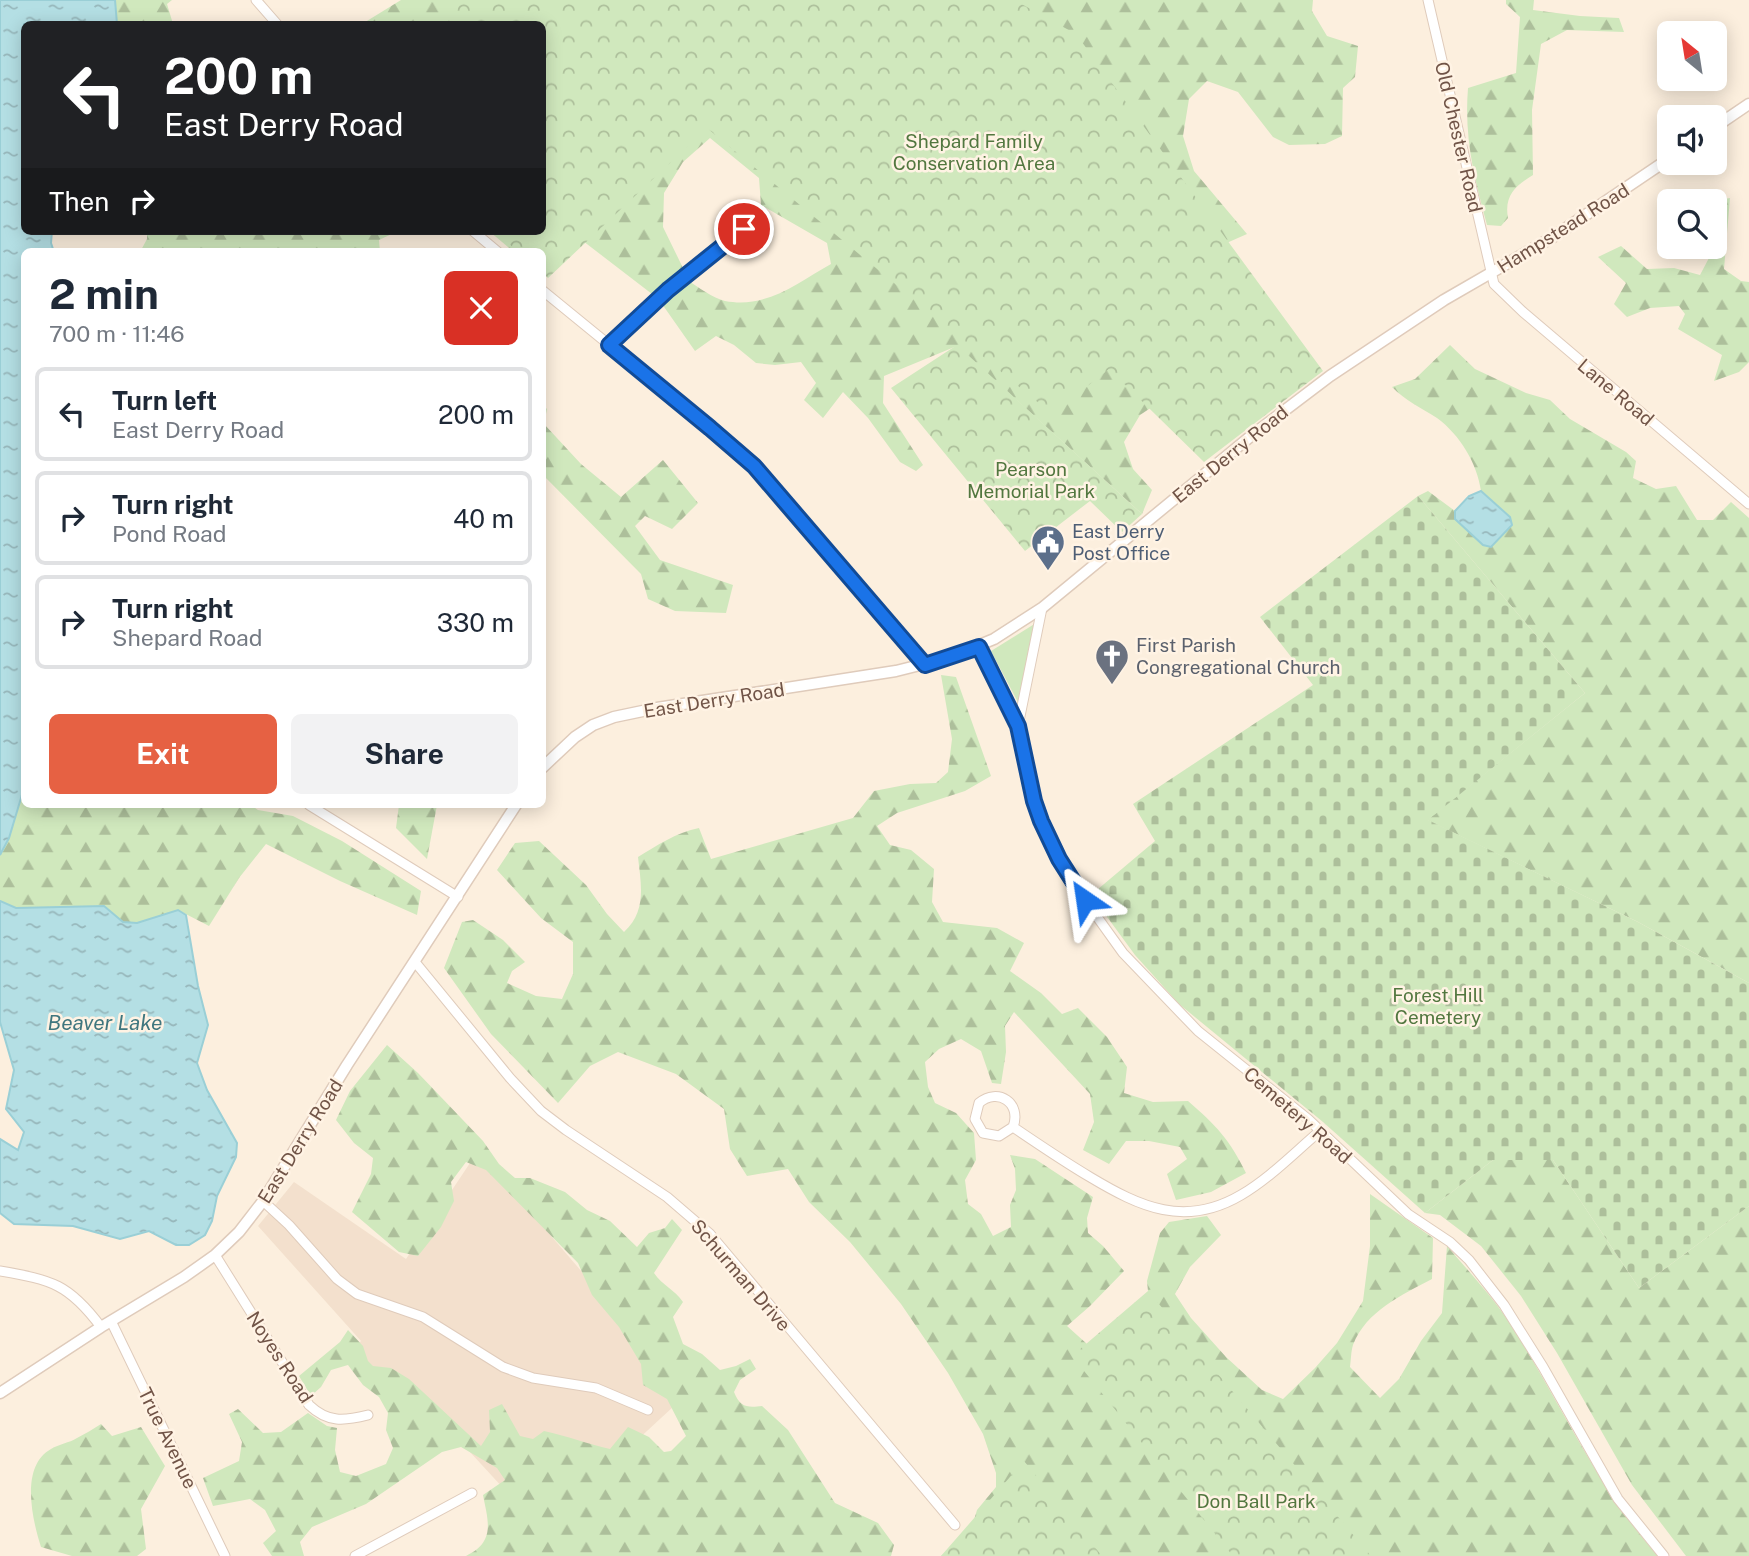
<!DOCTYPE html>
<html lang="en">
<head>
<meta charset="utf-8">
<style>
	body { margin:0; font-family:"Public Sans",sans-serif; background:#f2f2f3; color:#1f2937; height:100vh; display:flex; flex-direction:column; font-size:26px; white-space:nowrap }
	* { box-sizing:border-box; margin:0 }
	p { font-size:23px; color:#747a83 }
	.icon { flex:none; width:38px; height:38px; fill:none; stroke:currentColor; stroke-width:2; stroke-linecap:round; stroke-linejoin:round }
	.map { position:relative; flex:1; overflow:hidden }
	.details { position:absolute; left:21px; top:248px; width:525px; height:560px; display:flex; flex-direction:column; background:#fff; border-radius:10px; box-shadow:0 4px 18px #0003 }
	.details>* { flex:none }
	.guide { position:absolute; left:21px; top:21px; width:525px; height:214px; border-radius:10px; box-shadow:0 4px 18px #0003; background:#202124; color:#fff; overflow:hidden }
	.needle { width:46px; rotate:330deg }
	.controls { position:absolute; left:1657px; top:21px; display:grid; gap:14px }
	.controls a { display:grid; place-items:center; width:70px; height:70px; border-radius:10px; background:#fff; box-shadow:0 4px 18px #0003; font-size:35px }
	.pin { position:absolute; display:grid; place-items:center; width:60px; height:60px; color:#fff; margin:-30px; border:4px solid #fff; border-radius:50%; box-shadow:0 2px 7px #0007 }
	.me { position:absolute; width:77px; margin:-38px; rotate:328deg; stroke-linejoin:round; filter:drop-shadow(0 0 5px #0008) }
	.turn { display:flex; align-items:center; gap:24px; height:147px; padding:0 28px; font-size:32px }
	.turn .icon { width:91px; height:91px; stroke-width:2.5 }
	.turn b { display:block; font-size:49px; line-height:60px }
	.then { display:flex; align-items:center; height:66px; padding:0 28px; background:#0003; gap:14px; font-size:26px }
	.round { display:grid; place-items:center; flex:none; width:74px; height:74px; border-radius:10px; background:#f2f2f3 }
	.summary { display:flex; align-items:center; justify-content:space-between; height:119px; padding:0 28px }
	h1 { font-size:42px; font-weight:700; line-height:52px }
	.cta { display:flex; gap:14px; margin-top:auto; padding:14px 28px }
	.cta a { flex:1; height:80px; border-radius:10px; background:#e66143; color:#fff; font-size:28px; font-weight:700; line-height:80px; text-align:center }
	.cta a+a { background:#f2f2f3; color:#1f2937 }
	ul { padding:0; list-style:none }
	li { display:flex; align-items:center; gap:21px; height:94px; margin:0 14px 10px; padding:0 14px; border:4px solid #e0e1e3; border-radius:10px }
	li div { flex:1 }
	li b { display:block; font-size:26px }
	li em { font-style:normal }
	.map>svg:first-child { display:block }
	.residential { fill:#f3e0cd }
	.green { fill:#d0e8bd }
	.forest { fill:url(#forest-firs) }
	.cemetery { fill:url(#cemetery-stones) }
	.park { fill:url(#park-crowns) }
	.water { fill:url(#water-ripples); stroke:#9acfd6; stroke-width:2 }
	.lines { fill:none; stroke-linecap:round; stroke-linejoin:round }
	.minor-casing { stroke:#dfcbbb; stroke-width:11 }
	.tertiary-casing { stroke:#dfcbbb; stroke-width:13 }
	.minor { stroke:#fff; stroke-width:9 }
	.tertiary { stroke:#fff; stroke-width:10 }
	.route-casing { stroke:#114b97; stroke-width:18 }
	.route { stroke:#1a73e8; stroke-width:12 }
	.labels { text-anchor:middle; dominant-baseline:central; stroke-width:5; stroke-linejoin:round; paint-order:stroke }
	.street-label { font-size:19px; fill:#715447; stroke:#fff3e4 }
	.park-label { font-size:19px; fill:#52773f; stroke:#fff3e4 }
	.service-label { font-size:19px; fill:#4e5e75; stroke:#fff3e4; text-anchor:start }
	.worship-label { font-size:19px; fill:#5b616d; stroke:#fff3e4; text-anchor:start }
	.water-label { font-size:21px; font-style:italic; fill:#3f767e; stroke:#fff3e4 }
</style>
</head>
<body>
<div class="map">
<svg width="1749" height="1556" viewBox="0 0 1749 1556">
	<defs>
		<pattern id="forest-firs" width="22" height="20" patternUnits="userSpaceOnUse" patternTransform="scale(1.75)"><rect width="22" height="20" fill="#d0e8bd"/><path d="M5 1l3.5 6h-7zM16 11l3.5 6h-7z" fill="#adbf9b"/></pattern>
		<pattern id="cemetery-stones" width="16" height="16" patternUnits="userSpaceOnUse" patternTransform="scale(1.75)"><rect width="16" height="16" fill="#d0e8bd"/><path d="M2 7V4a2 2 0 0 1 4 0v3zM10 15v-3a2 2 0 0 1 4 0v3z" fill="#adbf9b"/></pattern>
		<pattern id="park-crowns" width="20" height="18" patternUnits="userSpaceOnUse" patternTransform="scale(1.75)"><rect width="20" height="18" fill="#d0e8bd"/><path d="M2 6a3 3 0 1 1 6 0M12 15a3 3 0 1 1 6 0" fill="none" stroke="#adbf9b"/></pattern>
		<pattern id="water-ripples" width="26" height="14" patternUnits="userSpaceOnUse" patternTransform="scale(1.75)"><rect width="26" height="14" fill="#b4dfe4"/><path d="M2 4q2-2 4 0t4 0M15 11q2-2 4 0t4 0" fill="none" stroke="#97b7bb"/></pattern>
	</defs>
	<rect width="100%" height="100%" fill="#fcefde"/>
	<path class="residential" d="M478,1151L687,1394L541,1529L446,1426L347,1356L361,1341L258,1226L294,1182L406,1259Z"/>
	<path class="green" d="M1036,623L1020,706L991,651Z"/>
	<path class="forest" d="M115,0H172L167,4L173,24H117Z
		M401,0H1313L1312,11L1327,36L1358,46L1355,77L1343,88L1342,136L1325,144L1289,145L1273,137L1238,92L1207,81L1189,99L1183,136L1194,171L1247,234L1059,317L1158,403L1140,415L1124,442L1133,469L1152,490L1142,514L957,346L884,376L883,403L923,465L916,471L900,462L868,418L843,392L823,418L804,400L816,383L801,362L775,365L756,363L734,345L716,336L695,351L662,304L687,280C698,287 713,298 725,301C767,309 797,283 831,264L827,243L761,205L759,178L710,138L683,162L664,193L663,227L683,268L652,294L583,241L542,252H514L489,231H542V24H362Z
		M1506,0H1534L1533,10L1580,16L1619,18L1624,32L1567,30L1541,44L1532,110L1533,175C1515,186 1504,196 1508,218L1501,226L1487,225C1474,177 1464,138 1468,88L1516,73L1520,17L1506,4Z
		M1730,198L1724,269L1741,281L1749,282V362L1739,372L1714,381L1722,355L1678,329L1685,314L1679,306L1650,308L1627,317L1614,304L1626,283L1598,257L1621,246L1647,269L1674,268L1700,275L1710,256L1702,247H1715V203L1717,200Z
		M147,231H398L379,240L380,252H140L147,239Z
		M1450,345L1475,369L1526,393L1550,400L1570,419L1626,452L1636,461L1633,478L1656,489L1676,486L1697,520H1713L1731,502L1749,518V983L1638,922L1427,820L1585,693L1418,496L1428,491L1455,511V519L1510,517L1481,491C1477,463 1460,435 1437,418C1421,408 1405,400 1392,387L1415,379Z
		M542,404L547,409L544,424L581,464L621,497L663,460L698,503L672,529L645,516L635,526L660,560L733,585L726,613L675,611L648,599L641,574L543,475Z
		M941,675L956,677L991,776L965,791L897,813L877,826L890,845L911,850L934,869L932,902L943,922L997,928L1024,943L1010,971L1041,993L1062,1014L1078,1008L1107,1037L1127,1067L1124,1093L1153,1102L1188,1101C1216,1125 1230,1140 1246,1173L1211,1192L1176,1200L1167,1174L1187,1159L1180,1147L1149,1141H1126L1109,1164L1083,1150L1094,1122L1090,1094L1014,1012L1005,1026L1006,1052L1001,1084L992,1083L981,1051L961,1039L939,1049L925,1062L928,1087L935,1103L956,1113L974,1133L976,1160L965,1180L968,1204L981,1214L993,1236L1011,1227L1010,1205L1016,1190L1015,1169L1010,1155L1035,1159L1093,1197L1087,1218L1088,1233L1103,1246L1124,1271L1090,1306L1067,1326L1097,1353L1245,1556H941L971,1530L977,1510L996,1487V1473L983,1434L948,1373L901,1304L850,1242L809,1202L788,1169L747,1176L730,1149L724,1109L676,1074L618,1052L590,1066L558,1103L491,1034L444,968L462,922L473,920L503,940L525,962L512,971L507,983L536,996L562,999L573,974V942L541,918L497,870L515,843L539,841L586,885L607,914L624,932C647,911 641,885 638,857C656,846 677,832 699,828L711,859L853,818L874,791L910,784L936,783L948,772L952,739Z
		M24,788V805H251L258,810L293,816L342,841L421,891L417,915L340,881L266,844L239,878L209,926L178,910L137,923L123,922L104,906L16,908L0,901V855L9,838Z
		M399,805H437L427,859L396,828Z
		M387,1045L418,1073L483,1141L499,1164L515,1178H530L565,1192L587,1210L610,1221L637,1247L649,1233L665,1228L672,1219L682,1230L654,1273C662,1285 675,1290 683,1302L673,1317L683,1344L702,1354L720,1370L736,1366L750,1359L756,1369L740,1380L734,1392C740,1407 747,1408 762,1406L788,1430L835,1503L878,1523L894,1545L891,1556H466C496,1542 488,1521 483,1495L505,1480L497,1468L461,1447L442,1452L366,1504L312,1527L300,1542L304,1556H272L263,1543L276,1531L265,1510L250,1499L213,1506L203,1478L239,1461L242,1442L229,1414L238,1409L263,1433L281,1432L308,1413L327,1426L337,1428L335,1450L340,1472L356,1476L386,1464L393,1448L386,1430L388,1413L379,1397L363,1385L348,1365L331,1370L321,1387L311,1396L299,1376L340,1342L348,1330L363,1346L368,1361L373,1366L391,1368L409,1379L481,1446L490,1432L489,1410L502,1404L520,1436L533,1439L544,1431C567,1436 588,1444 610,1449L628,1427L649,1437L664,1452L671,1451L686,1436L667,1399L643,1385L641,1364L619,1327L592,1295L578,1263L486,1170L466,1162L451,1182L454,1201L441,1227L418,1256L399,1252L352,1212L371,1174L373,1158L354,1143L336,1120L350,1091Z
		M1493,1160H1553L1639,1288L1749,1206V1556H1686L1632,1485L1557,1353L1521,1296L1481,1246L1440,1215L1425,1213Z
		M1370,1194L1433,1238L1432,1279C1402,1295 1366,1311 1353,1345C1351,1351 1351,1360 1350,1367L1380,1398L1399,1379L1421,1341L1442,1313L1447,1246C1472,1275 1500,1305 1520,1339C1565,1413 1601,1491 1658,1556H1368L1150,1312L1147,1281L1160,1233L1169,1222L1207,1216L1221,1235L1190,1267L1175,1294L1191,1318L1226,1357L1262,1390L1283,1399L1315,1368L1337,1343L1363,1301L1370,1246Z
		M101,1424L112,1436L141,1427L165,1466L141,1509L146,1549L137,1556H72L41,1547C32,1519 20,1466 51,1449C59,1444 69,1443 77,1438C85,1434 93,1429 101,1424Z"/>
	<path class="cemetery" d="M1418,496L1585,693L1428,820L1638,922L1749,983V1206L1639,1288L1553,1160H1493L1425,1213L1323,1122L1179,1004L1135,955L1091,895L1155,841L1133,804L1313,685L1260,617Z"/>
	<path class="park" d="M450,0H1014L1076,34L1323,371L1204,462L1109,369L1052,414L707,128L548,278L543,273L542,252H518L495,231H542V24H448Z
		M957,345L1142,514L1122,532L1090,501L1025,551L891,388Z
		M1148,1291L1371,1556H1233L1072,1356Z
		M1024,1461L1102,1556H941Z"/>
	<path class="water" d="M0,0H115L117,24H24V231H52L51,243L54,252H24V608L22,613L24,621V788L9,838L0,855Z
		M1481,491L1510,517L1512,525L1491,547L1483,545L1455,519V511L1469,496Z
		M0,901L16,908L104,906L123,922L137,923L178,910L186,915L198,986L208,1025L197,1063L207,1090L237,1143L236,1157L217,1196L212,1221L205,1235L189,1245H176L149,1231L120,1239L73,1226L14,1224L0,1213V1139L18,1150L24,1132L6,1109L14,1070L0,1022Z"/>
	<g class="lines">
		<g class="minor-casing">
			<path id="minor" d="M256,0L277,24
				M1428,0L1494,284L1523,312L1749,504
				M473,231L498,252
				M542,290L711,428L754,466L925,665
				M609,345L668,290L744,229
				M979,647L1018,726L1034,801L1049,840L1085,900L1123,953L1198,1031L1308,1119L1408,1214L1450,1242L1469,1260L1504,1305L1543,1367L1618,1499L1664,1556
				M1018,726L1042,608
				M309,805L458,897
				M415,962L510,1078L541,1111L566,1130L667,1197L710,1234L955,1525
				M1013,1127L999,1136L983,1133L975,1119L979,1103C998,1087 1022,1103 1013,1127C1038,1144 1063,1161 1090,1177C1140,1207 1185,1228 1241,1195C1270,1178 1295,1152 1320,1131
				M263,1201L289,1225L337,1279L357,1294L423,1317L503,1367L533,1378L596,1388L648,1410
				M215,1255L309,1405C328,1423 344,1421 368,1415
				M0,1271C52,1280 69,1284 101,1327
				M111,1321L225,1556
				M355,1556L472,1493"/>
		</g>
		<g class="tertiary-casing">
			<path id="tertiary" d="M1715,127L1749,104
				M542,768L575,737L593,725L614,717L657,708L896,671L948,658L994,639L1042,608L1251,436L1330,376L1444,300L1553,237L1670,158
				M0,1393L101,1327L184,1277L215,1255L239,1232L263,1201L347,1065L516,805"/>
		</g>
		<use href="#minor" class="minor"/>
		<use href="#tertiary" class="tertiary"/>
	</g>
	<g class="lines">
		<g class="route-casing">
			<path id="route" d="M744,229L668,290L609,345L710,428L754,466L925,665L979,647L1018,726L1034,801L1041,821L1059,859L1085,900"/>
		</g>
		<use href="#route" class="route"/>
	</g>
	<defs>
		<g id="civic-pin" transform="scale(1.75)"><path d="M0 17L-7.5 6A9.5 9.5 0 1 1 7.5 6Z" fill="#5c6f8a" stroke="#fff3e4"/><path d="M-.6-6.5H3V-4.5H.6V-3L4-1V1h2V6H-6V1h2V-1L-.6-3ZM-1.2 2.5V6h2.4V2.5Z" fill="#fff"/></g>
		<g id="church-pin" transform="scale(1.75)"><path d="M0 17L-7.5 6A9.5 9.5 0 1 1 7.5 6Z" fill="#6b7280" stroke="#fff3e4"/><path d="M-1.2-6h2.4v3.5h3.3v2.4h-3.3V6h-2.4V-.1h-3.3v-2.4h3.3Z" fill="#fff"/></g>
	</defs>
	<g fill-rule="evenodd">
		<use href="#civic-pin" x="1048" y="542"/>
		<use href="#church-pin" x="1112" y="656"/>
	</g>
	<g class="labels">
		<g class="street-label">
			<text transform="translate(1459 137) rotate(77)">Old Chester Road</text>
			<text transform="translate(1563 228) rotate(-32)">Hampstead Road</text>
			<text transform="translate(1616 392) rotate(40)">Lane Road</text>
			<text transform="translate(1230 454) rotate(-39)">East Derry Road</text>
			<text transform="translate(714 700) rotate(-9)">East Derry Road</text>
			<text transform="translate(1298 1115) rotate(41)">Cemetery Road</text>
			<text transform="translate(300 1141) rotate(-58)">East Derry Road</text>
			<text transform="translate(741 1275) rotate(49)">Schurman Drive</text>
			<text transform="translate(280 1357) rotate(57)">Noyes Road</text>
			<text transform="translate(168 1438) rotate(64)">True Avenue</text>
		</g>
		<g class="park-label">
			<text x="974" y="141">Shepard Family<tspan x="974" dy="22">Conservation Area</tspan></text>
			<text x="1031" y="469">Pearson<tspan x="1031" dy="22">Memorial Park</tspan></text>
			<text x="1438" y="995">Forest Hill<tspan x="1438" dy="22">Cemetery</tspan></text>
			<text x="1256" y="1501">Don Ball Park</text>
		</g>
		<g class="service-label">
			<text x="1072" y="531">East Derry<tspan x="1072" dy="22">Post Office</tspan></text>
		</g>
		<g class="worship-label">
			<text x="1136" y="645">First Parish<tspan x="1136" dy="22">Congregational Church</tspan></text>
		</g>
		<g class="water-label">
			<text x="105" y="1022">Beaver Lake</text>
		</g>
	</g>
</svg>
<div class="controls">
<a><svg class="needle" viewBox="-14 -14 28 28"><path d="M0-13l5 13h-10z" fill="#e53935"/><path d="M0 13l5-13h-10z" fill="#747a83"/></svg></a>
<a><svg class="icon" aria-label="sound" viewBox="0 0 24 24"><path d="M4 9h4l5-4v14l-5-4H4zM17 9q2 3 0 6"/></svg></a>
<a><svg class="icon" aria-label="search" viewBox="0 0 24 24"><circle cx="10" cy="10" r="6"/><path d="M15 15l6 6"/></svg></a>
</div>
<div class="pin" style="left:744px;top:229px;background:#d93025"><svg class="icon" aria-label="arrive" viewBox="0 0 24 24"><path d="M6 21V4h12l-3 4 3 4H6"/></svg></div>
<svg class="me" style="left:1085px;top:900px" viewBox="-20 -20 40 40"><path d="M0-17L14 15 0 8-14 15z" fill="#1a73e8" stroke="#fff" stroke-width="4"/></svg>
<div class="guide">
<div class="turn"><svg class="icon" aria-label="left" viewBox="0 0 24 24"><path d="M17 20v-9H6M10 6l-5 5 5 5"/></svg><div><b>200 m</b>East Derry Road</div></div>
<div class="then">Then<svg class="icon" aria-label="right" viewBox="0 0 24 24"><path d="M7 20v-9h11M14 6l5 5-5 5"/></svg></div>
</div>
<section class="details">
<div class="summary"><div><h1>2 min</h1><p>700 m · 11:46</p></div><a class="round" style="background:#d93025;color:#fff"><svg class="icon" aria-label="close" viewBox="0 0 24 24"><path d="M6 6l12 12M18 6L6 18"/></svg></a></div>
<ul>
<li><svg class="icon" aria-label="left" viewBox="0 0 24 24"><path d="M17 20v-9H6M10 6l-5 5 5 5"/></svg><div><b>Turn left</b><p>East Derry Road</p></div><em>200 m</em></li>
<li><svg class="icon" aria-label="right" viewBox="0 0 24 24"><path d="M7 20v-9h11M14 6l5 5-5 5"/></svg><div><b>Turn right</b><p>Pond Road</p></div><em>40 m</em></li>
<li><svg class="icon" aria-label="right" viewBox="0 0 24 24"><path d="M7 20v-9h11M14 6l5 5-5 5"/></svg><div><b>Turn right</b><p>Shepard Road</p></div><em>330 m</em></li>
</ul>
<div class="cta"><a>Exit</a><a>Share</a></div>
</section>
</div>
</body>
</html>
